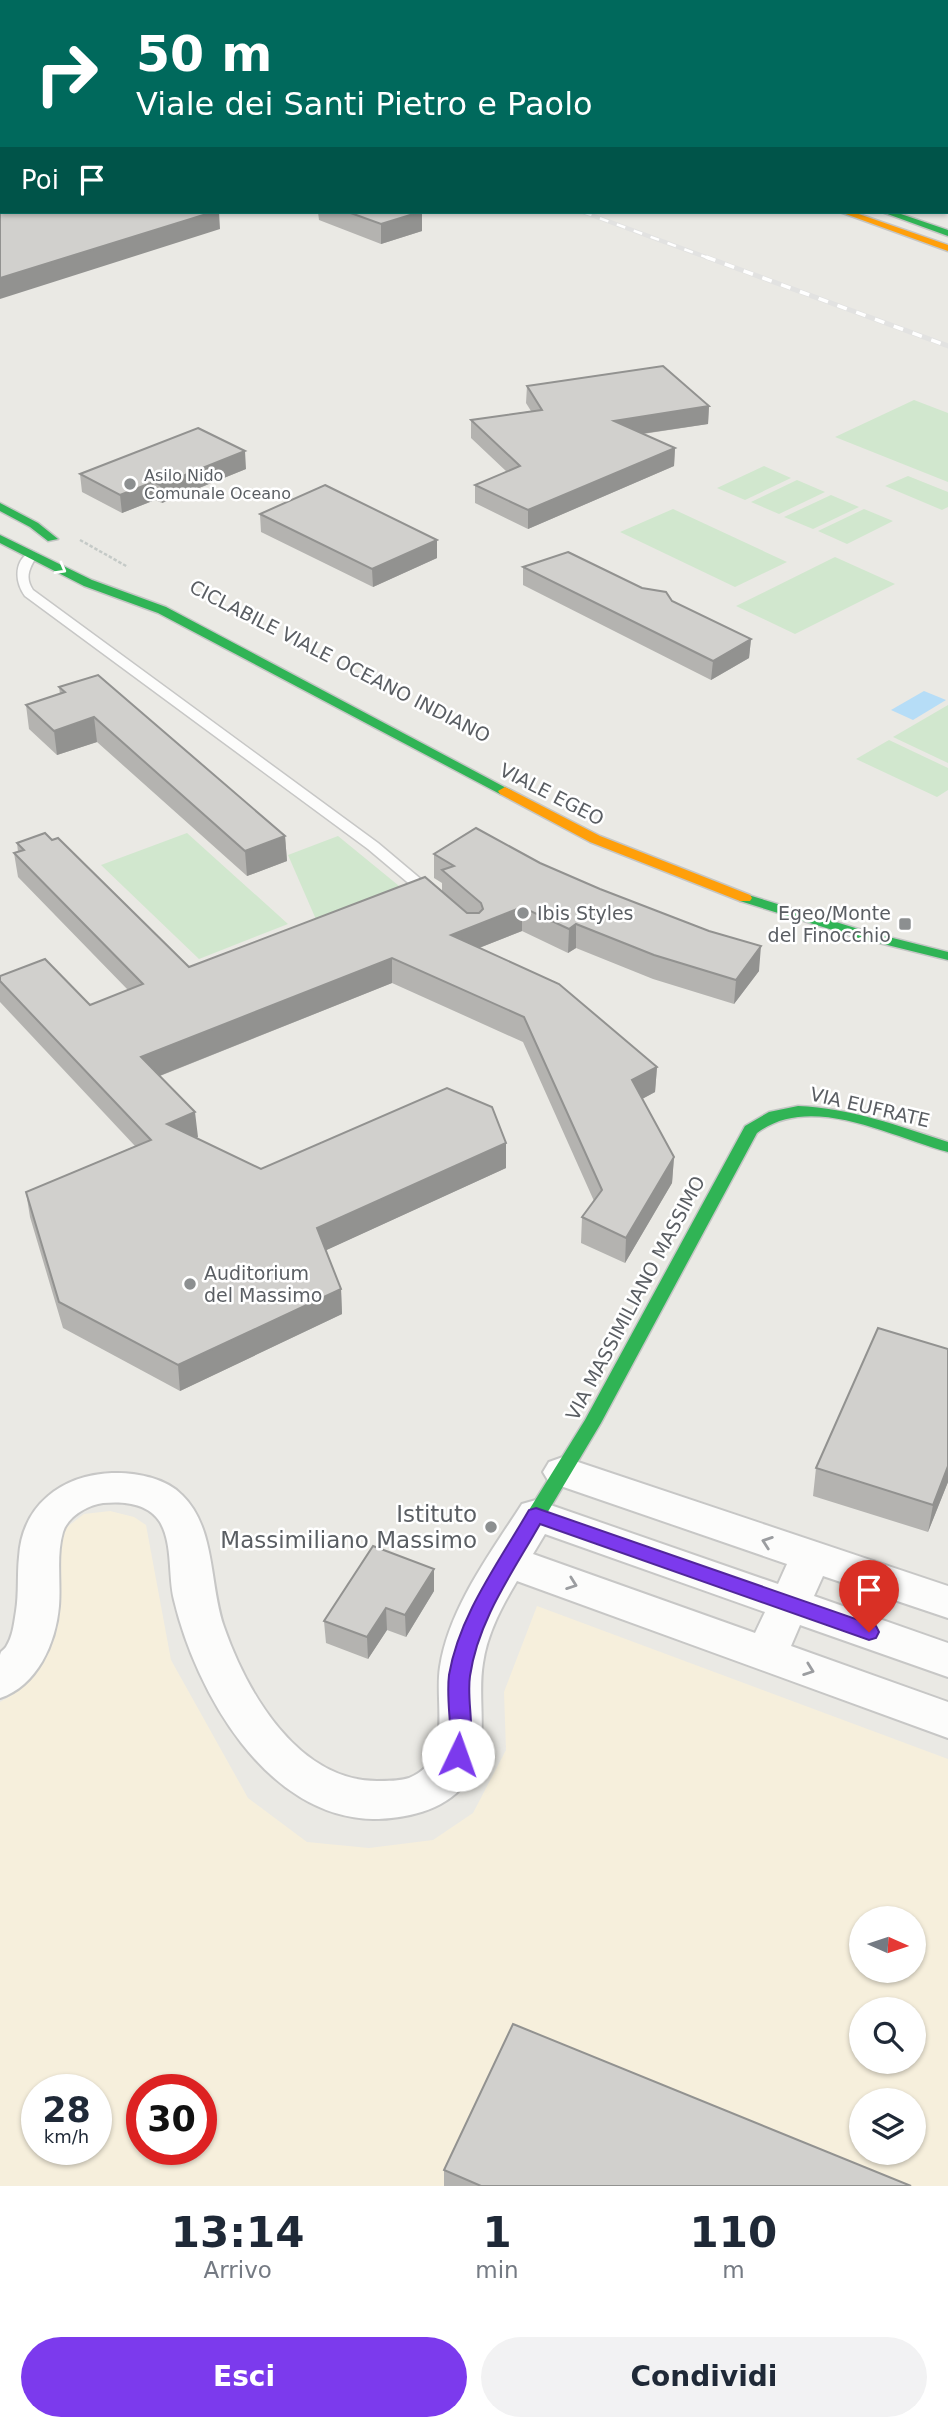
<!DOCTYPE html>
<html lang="it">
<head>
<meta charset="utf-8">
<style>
	body { margin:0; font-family:"DejaVu Sans",sans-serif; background:#f2f2f3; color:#1f2937; height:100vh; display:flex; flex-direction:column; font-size:26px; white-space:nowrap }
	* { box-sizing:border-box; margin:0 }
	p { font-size:23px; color:#747a83 }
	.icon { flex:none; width:38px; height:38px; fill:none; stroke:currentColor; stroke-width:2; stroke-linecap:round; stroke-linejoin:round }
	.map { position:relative; height:2186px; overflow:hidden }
	.panel { display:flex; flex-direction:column; background:#fff; flex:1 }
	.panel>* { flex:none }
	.guide { position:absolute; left:0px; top:0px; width:948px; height:214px; box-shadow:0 2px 5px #0004; background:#00695c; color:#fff; overflow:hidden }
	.needle { width:46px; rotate:93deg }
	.tools { position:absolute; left:849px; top:1906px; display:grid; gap:14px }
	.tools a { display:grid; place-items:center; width:77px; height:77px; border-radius:50%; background:#fff; box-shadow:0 2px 5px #0004; font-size:35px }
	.speed { position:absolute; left:21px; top:2074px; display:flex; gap:14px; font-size:35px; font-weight:700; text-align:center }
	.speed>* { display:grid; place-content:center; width:91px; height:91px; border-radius:50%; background:#fff; box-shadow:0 2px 5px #0004; line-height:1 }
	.speed small { font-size:18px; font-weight:400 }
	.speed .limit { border:10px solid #d22; background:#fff; color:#111 }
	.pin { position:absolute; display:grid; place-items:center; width:60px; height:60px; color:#fff; margin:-72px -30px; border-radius:50% 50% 50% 0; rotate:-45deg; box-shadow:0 0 7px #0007 }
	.pin .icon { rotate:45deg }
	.me { position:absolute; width:77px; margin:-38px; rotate:3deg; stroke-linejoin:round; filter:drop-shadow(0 0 5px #0008) }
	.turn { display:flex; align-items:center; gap:24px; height:147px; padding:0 21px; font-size:32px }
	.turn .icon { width:91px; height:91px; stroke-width:2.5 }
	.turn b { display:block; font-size:49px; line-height:60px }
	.then { display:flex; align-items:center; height:66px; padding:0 21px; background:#0003; gap:14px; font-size:26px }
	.eta { display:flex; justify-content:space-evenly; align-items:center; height:119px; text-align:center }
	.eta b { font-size:42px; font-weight:800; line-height:49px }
	.button { display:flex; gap:14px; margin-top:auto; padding:14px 21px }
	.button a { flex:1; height:80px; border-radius:42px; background:#7c3aed; color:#fff; font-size:28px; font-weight:800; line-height:80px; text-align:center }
	.button a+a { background:#f2f2f3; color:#1f2937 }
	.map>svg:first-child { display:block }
	.commercial { fill:#f6efdc; fill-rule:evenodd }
	.green { fill:#d1e7ce }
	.water { fill:#b6ddf7 }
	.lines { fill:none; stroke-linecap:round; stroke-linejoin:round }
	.lane-casing { stroke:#c7c7c6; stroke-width:3 }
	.street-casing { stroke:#c7c7c6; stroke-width:4 }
	.fast-casing { stroke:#c5c6c5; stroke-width:3 }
	.slow-casing { stroke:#c5c6c5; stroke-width:3 }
	.jam-casing { stroke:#c5c6c5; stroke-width:3 }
	.path { stroke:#c5cac7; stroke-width:2.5; stroke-dasharray:3.5 2; stroke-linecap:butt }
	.lane { fill:#fcfcfb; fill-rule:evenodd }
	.street { fill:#fcfcfb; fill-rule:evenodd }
	.fast { fill:#30b455; fill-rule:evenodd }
	.slow { fill:#ff9f0a; fill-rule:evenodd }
	.jam { fill:#e5322d; fill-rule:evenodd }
	.rail-far1-casing { stroke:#e2e2e1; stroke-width:4.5 }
	.rail-casing { stroke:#e2e2e1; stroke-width:5 }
	.rail-far1 { stroke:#fff; stroke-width:2.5; stroke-dasharray:9; stroke-linecap:butt }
	.rail { stroke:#fff; stroke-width:3.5; stroke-dasharray:10; stroke-linecap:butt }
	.wall { fill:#b4b3b0 }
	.shaded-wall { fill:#929290 }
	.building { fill:#d1d0cd; stroke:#929290; stroke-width:2 }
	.oneway { stroke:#fff }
	.oneway2 { stroke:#9b9da0 }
	.route { fill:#7c3aed; stroke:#51269a; stroke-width:2 }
	.poi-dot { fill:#8c8f90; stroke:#fff; stroke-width:2.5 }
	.labels { text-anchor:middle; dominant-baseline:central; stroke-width:5; stroke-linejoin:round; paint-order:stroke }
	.far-poi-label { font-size:16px; fill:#5a5e63; stroke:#fff; text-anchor:start }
	.street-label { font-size:19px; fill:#5a5e63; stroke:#fff }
	.poi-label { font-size:19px; fill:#5a5e63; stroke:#fff; text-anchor:start }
	.near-poi-label { font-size:23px; fill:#5a5e63; stroke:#fff; text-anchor:end }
</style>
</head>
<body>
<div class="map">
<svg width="948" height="2186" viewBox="0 0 948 2186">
	<rect width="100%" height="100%" fill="#eae9e4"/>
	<path class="commercial" d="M110,1511L134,1517L146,1525L171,1660L248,1798L307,1842L369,1848L433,1840L473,1813L506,1750L504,1692L537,1606L948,1759V2186H0V1702L14,1694L46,1658L56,1623L55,1550L63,1530L84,1514ZM861,1918H914V1970H861ZM861,2009H914V2062H861ZM37,2090H96V2149H37ZM142,2090H201V2149H142ZM861,2100H914V2152H861Z"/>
	<path class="green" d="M914,400L948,413V482L835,437Z
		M764,466L791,478L745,500L717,488Z
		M908,476L948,492V507L942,510L885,486Z
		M797,480L825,492L779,514L751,502Z
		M831,495L859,507L813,529L784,517Z
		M673,509L787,562L735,587L620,532Z
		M864,509L893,521L847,544L818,531Z
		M835,557L895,584L795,634L736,606Z
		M948,705V763L893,737Z
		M889,740L948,768V790L937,797L856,759Z
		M187,833L288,924L199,959L101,865Z
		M338,836L404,890L318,924L288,855Z"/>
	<path class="water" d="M924,691L946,700L913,720L891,710Z"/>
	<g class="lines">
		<g class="lane-casing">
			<path id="lane" d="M32,551L38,554C30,567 24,577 33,590L378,843L435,891L437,894L435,897H425L368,849L25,596C14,581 14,559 32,551Z"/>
		</g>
		<g class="street-casing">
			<path id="street" d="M563,1457L948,1586V1618L823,1576L814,1596L948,1643V1677L800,1625L791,1646L948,1702V1738L517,1581C502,1606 487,1634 483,1663C476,1704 493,1750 464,1785C443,1811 404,1819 373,1819C266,1817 196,1692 174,1600C168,1576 173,1544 160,1522C148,1503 124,1501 103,1503C88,1505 68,1516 63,1532C56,1556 61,1582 59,1606C56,1643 37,1686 0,1698C0,1685 0,1668 0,1655C1,1650 3,1651 6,1647C13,1636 14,1623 16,1611C19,1593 17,1575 19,1557C22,1505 62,1475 112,1473C135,1472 166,1478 182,1495C216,1528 209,1584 224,1627C247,1693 298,1781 377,1781C387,1781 400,1781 409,1778C454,1760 434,1704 440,1667C449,1608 490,1554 522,1504L536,1500L778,1584L787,1564L549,1482L543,1472L549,1462ZM545,1534L765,1612L755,1633L533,1554Z"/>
		</g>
		<g class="fast-casing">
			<path id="fast" d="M269,0H280L282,2H271Z
				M882,212H895L948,230V236Z
				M0,503L38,523L58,539L48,541L30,527L0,511Z
				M0,535L92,580L166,607L512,791L505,795L500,794L158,613L84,586L0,543Z
				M745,894L865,931L948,952V960L855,937L740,901L738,898L740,895Z
				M798,1106C850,1108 899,1126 948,1142V1152C891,1137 811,1092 757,1133L601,1423L543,1520L536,1522L529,1520L527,1515L529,1510L585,1420L745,1126L769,1112Z"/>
		</g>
		<g class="slow-casing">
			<path id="slow" d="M840,212H853L948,245V251Z
				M505,787L600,836L750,895L752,898L750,901H740L590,842L500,794L498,791Z"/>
		</g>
		<g class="jam-casing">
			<path id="jam" d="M235,0H246L248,2H237Z"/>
		</g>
		<path class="path" d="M493,0L497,2
			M80,540L128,567"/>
		<use href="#lane" class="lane"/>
		<use href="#street" class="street"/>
		<use href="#fast" class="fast"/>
		<use href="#slow" class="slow"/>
		<use href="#jam" class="jam"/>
		<g class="rail-far1-casing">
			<path id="rail-far1" d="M25,0L29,2
				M583,212L711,259"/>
		</g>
		<g class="rail-casing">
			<path id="rail" d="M706,257L948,346"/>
		</g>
		<use href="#rail-far1" class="rail-far1"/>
		<use href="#rail" class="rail"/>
	</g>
	<path class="wall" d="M318,212H422V231L381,244L319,220Z
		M527,386L709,406L708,424L643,434L675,448L674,466L528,529L475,503V485L507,472L471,438V420L531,411L526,403Z
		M246,469L162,503L155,500L122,513L82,492L80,474Z
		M260,514L437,540V558L373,587L261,532Z
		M523,567L642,588L751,639L749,658L711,680L523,585Z
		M59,687L285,836L287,861L247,876L97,742L57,755L29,729L26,705L60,694Z
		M17,843L189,967L442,892V883L434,878V854L540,863L759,971L734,1004L653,979L576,948L568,953L522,931L479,948L657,1067L655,1092L642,1099L674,1157L672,1183L625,1263L581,1243L582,1217L594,1201L523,1042L392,983L160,1076L198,1137L196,1138L261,1169L506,1143V1168L326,1250L341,1289L342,1314L180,1391L63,1328L30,1217L26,1192L135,1146L0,1002V976L90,1005L128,990L18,877L14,853L18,852Z
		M816,1468L948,1482L928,1532L813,1496Z
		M434,1569V1591L406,1637L387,1630L368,1659L326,1643L324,1621Z
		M444,2170L911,2186H444Z"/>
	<path class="shaded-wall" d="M213,212H219L220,229L0,299V278Z
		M420,212H422V231L381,244V224Z
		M709,406L708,424L613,438L614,421Z
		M675,448L674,466L528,529V510Z
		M245,451L246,469L162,503L160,485Z
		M153,482L155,500L122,513L120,495Z
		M437,540V558L373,587L372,569Z
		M751,639L749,658L711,680L713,661Z
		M94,717L97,742L57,755L54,731Z
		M285,836L287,861L247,876L245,851Z
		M522,907V931L451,959V935Z
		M576,924V948L568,953L569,929Z
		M761,946L759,971L734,1004L736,980Z
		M392,958V983L144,1082L141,1057Z
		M657,1067L655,1092L631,1105L632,1080Z
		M195,1112L198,1137L170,1149L167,1124Z
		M506,1143V1168L318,1254L317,1228Z
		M674,1157L672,1183L625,1263L626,1238Z
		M341,1289L342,1314L180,1391L178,1365Z
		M948,1466V1482L928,1532L933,1505Z
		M434,1569V1591L406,1637L405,1615Z
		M386,1608L387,1630L368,1659L367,1637Z"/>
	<path class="building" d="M0,122L2,123V212H213L0,278Z
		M348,212H420L381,224Z
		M663,366L709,406L614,421L675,448L528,510L475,485L520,466L471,420L542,410L527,386Z
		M198,428L245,451L160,485L153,482L120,495L80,474Z
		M325,485L437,540L372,569L260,514Z
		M568,552L642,588L666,592L672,601L751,639L713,661L523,567Z
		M98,675L285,836L245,851L94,717L54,731L26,705L65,692L59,687Z
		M476,828L540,863L600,889L709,931L761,946L736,980L654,955L576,924L569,929L522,907L451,935L559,984L657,1067L632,1080L674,1157L626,1238L582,1217L602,1190L524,1017L392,958L141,1057L195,1112L167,1124L261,1169L447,1088L492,1107L506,1143L317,1228L341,1289L178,1365L59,1302L26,1192L151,1140L0,981V976L45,959L90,1005L143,984L14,853L24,850L17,843L45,833L52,840L58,838L189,967L425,877L467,913H479L483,909L481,903L442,870L454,866L434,854Z
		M878,1328L948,1349V1466L933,1505L816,1468Z
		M373,1546L434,1569L405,1615L386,1608L367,1637L324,1621Z
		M513,2024L911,2186H481L444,2170Z"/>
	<defs><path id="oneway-chevron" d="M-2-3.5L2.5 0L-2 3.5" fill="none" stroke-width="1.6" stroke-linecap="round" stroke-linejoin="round" transform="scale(1.75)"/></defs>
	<use class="oneway" href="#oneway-chevron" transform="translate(61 569) rotate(29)"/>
	<g class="oneway2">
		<use href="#oneway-chevron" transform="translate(767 1542) rotate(-161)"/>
		<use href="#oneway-chevron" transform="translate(572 1584) rotate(20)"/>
		<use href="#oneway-chevron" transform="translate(809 1670) rotate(20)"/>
	</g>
	<path class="route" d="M536,1508L876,1626L879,1632L876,1638L869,1640L540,1524C513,1572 478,1620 470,1676C466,1703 478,1736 465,1761L458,1764L451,1761C445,1750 450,1736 450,1724C449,1708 447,1691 449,1675C459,1615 499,1562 529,1510Z"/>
	<g class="poi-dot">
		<circle cx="130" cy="484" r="7"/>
		<circle cx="523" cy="913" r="7"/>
		<rect x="898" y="917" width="14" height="14" rx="3.5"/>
		<circle cx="190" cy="1284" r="7"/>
		<circle cx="491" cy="1527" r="7"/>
	</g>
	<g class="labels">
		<g class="far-poi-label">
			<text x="144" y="475">Asilo Nido<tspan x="144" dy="18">Comunale Oceano</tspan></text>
		</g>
		<g class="street-label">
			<text transform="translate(340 661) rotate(27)">CICLABILE VIALE OCEANO INDIANO</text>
			<text transform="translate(552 794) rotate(27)">VIALE EGEO</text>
			<text transform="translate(870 1107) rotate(13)">VIA EUFRATE</text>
			<text transform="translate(635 1298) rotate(-62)">VIA MASSIMILIANO MASSIMO</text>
		</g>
		<g class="poi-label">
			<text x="537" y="913">Ibis Styles</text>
			<text x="891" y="913" text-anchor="end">Egeo/Monte<tspan x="891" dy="22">del Finocchio</tspan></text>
			<text x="204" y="1273">Auditorium<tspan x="204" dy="22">del Massimo</tspan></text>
		</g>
		<g class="near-poi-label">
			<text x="477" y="1514">Istituto<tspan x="477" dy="26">Massimiliano Massimo</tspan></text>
		</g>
	</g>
</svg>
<div class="tools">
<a><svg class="needle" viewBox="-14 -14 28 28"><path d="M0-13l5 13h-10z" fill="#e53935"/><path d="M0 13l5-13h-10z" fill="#747a83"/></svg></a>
<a><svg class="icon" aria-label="search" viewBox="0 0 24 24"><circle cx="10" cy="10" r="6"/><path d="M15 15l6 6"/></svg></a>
<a><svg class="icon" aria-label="layers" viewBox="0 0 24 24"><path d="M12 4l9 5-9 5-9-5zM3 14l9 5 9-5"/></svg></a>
</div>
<div class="speed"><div>28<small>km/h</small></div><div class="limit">30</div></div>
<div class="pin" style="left:869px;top:1632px;background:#d93025"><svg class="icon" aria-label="arrive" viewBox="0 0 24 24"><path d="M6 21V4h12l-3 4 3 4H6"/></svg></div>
<svg class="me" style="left:458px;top:1755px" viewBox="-20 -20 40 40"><circle r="19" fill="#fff"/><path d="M0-13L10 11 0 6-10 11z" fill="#7c3aed"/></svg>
<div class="guide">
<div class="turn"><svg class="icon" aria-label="right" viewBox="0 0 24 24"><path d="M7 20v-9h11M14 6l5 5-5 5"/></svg><div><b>50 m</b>Viale dei Santi Pietro e Paolo</div></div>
<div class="then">Poi<svg class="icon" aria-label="arrive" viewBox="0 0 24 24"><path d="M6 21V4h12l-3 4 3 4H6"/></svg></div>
</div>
</div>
<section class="panel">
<div class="eta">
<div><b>13:14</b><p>Arrivo</p></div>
<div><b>1</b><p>min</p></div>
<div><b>110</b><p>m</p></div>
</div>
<div class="button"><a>Esci</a><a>Condividi</a></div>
</section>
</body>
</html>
